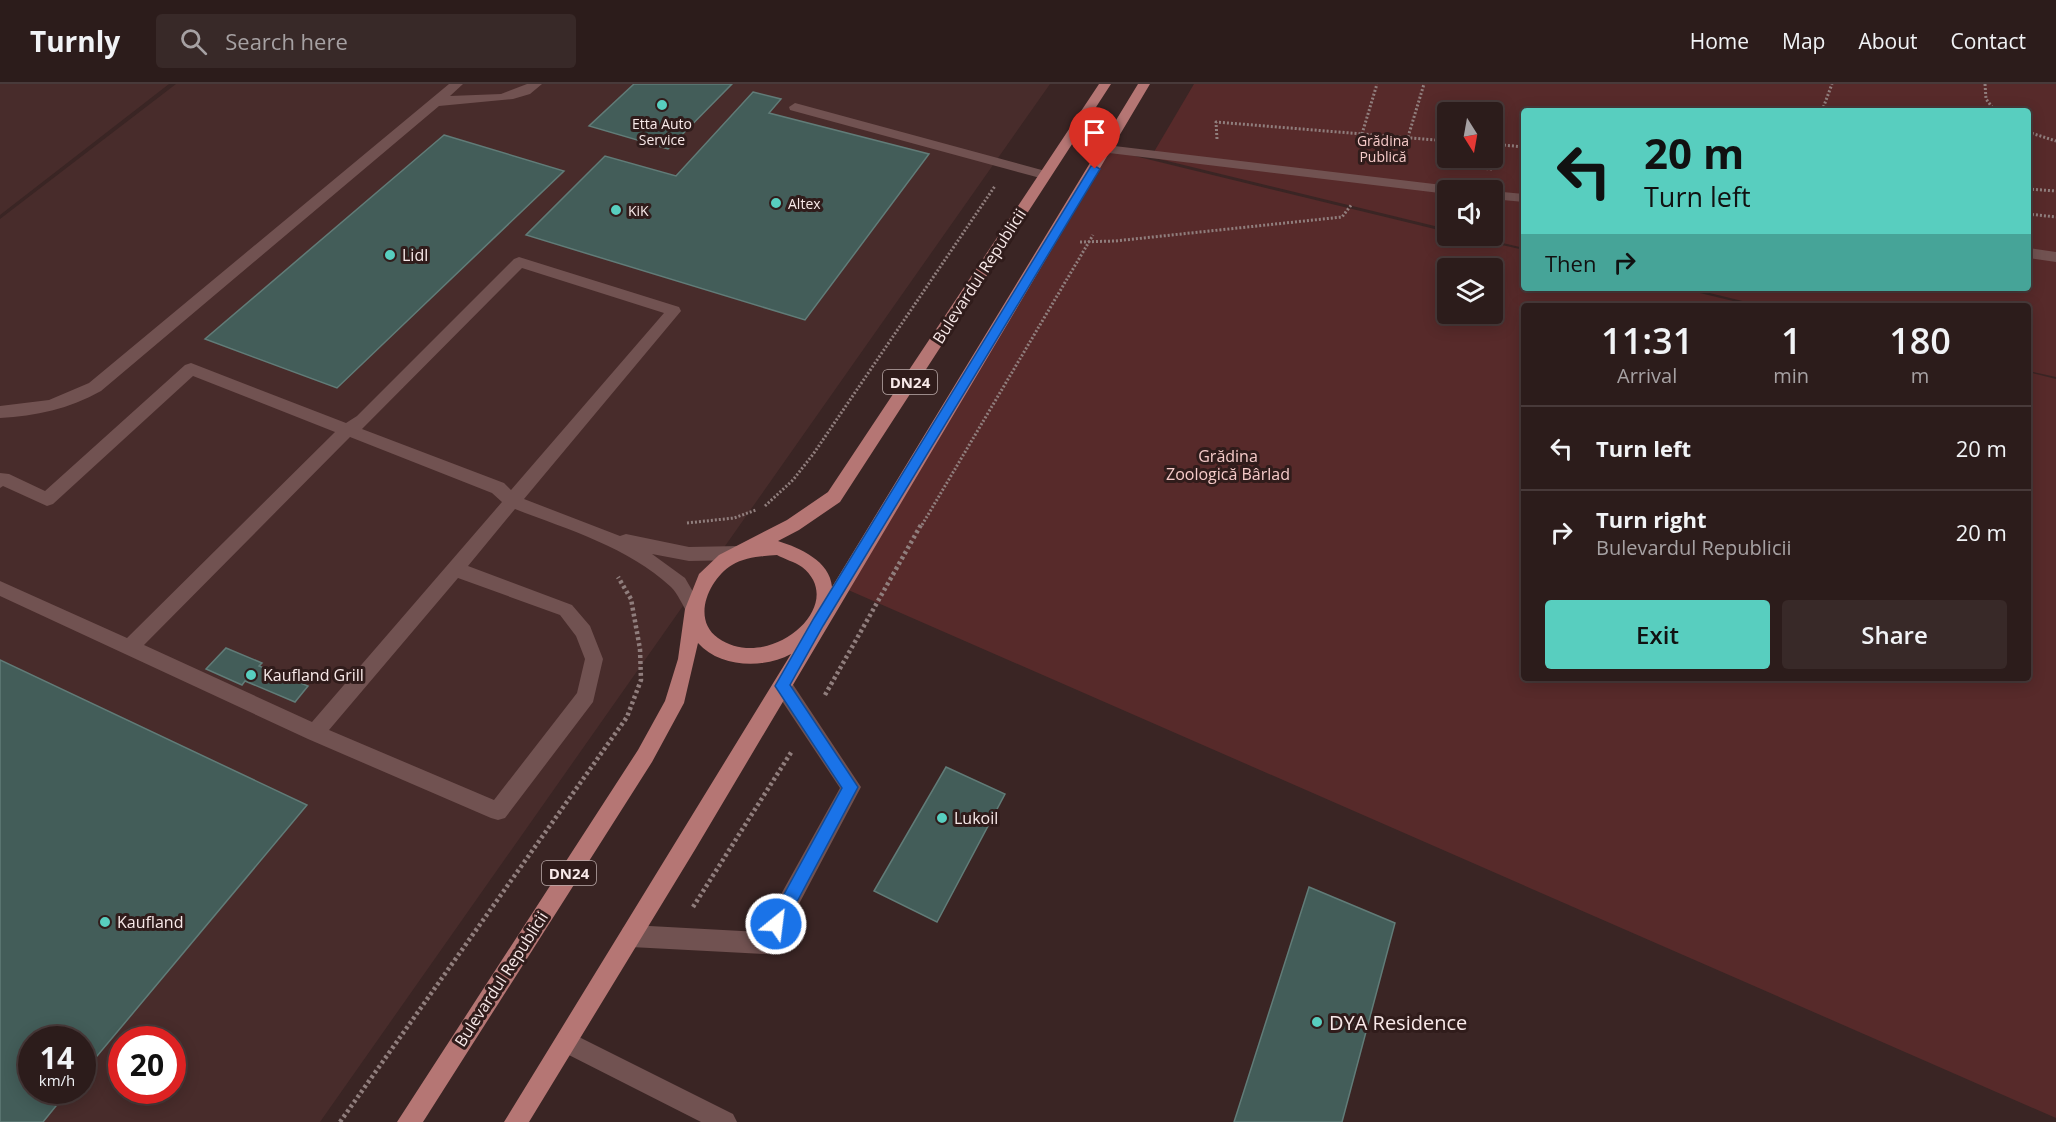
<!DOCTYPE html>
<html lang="en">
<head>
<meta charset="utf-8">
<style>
	body { margin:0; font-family:"Open Sans",sans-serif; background:#382928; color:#f1f3f6; height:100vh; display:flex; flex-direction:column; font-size:22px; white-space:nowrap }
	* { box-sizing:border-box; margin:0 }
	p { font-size:20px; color:#a6a1a3 }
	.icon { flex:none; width:33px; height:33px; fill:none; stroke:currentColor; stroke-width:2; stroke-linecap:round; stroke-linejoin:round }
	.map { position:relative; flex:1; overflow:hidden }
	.panel { position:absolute; left:1521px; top:219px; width:510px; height:378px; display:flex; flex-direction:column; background:#2c1c1b; border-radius:6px; box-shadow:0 3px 15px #0003,0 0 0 2px #483a3a }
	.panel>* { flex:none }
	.top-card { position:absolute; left:1521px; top:24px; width:510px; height:183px; border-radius:6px; box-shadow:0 3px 15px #0003,0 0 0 2px #483a3a; background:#58cebf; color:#111; overflow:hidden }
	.needle { width:39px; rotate:169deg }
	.tools { position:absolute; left:1437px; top:18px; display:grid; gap:12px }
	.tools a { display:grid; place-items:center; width:66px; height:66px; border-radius:6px; background:#2c1c1b; box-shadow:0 3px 15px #0003,0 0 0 2px #483a3a; font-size:30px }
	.speed { position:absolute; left:18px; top:942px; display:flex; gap:12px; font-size:30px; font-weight:700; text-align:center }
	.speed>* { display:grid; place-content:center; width:78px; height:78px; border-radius:50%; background:#2c1c1b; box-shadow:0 3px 15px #0003,0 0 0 2px #483a3a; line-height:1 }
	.speed small { font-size:15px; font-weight:400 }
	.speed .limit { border:9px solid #d22; background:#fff; color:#111 }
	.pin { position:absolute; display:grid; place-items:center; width:51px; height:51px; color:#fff; margin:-62px -26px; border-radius:50% 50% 50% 0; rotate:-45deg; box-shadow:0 0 6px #0007 }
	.pin .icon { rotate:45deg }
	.me { position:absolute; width:66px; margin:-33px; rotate:29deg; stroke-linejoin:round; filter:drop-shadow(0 0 4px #0008) }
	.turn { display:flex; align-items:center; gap:21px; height:126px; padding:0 24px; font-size:27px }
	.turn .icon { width:78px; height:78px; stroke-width:2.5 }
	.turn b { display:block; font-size:42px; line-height:51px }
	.then { display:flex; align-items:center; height:57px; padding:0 24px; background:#0003; gap:12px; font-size:22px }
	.eta { display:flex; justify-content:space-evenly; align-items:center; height:102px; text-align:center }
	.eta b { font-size:36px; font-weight:600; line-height:42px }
	.cta { display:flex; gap:12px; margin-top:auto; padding:12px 24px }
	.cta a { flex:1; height:69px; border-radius:6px; background:#58cebf; color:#111; font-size:24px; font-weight:600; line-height:69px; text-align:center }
	.cta a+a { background:#382928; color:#f1f3f6 }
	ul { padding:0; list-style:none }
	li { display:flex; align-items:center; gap:18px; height:84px; padding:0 24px; border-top:2px solid #483a3a }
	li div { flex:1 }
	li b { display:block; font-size:22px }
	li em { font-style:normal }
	header { display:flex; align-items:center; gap:36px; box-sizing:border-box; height:84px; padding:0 30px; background:#2c1c1b; border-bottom:2px solid #483a3a }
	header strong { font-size:28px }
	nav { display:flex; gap:33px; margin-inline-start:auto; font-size:21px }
	.search { width:420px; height:54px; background:#382928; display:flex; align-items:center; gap:15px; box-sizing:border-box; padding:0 21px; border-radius:6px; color:#a6a1a3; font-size:22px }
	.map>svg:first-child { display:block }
	.built { fill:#482c2b; fill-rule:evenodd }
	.green { fill:#572a2a; fill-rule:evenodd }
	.building { fill:#435d59; stroke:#617c78; stroke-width:1.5 }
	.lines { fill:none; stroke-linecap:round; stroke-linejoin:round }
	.path-far1 { stroke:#907e7d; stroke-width:3; stroke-dasharray:2 2; stroke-linecap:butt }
	.path { stroke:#907e7d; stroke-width:4.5; stroke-dasharray:3 3; stroke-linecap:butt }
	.minor { fill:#715251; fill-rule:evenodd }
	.major { fill:#b57674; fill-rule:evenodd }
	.route { fill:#1a73e8; stroke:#114b97; stroke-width:1.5 }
	.poi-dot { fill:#58cebf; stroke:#301c1b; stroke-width:2 }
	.labels { text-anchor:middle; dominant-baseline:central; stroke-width:6; stroke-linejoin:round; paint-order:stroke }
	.far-poi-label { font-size:14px; fill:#f8e9e9; stroke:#301c1b; text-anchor:start }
	.far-park-label { font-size:14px; fill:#f6cbc9; stroke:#301c1b }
	.shield { fill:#301c1b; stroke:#bcacab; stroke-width:1.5 }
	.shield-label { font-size:15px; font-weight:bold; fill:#f8e9e9 }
	.poi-label { font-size:16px; fill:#f8e9e9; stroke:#301c1b; text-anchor:start }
	.street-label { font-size:16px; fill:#f8e9e9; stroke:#301c1b }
	.park-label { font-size:16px; fill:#f6cbc9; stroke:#301c1b }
	.near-poi-label { font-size:20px; fill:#f8e9e9; stroke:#301c1b; text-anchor:start }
</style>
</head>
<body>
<header>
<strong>Turnly</strong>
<div class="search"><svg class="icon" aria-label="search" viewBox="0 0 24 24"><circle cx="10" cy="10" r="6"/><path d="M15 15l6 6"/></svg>Search here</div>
<nav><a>Home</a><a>Map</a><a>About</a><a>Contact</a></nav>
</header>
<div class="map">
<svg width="2056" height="1038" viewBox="0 0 2056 1038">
	<rect width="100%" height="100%" fill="#3a2524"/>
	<path class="built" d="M0,0H169L0,131Z
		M176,0H1050L320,1038H0V135ZM32,956H82V1006H32ZM122,956H172V1006H122Z"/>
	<path class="green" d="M1194,0H2056V293L2028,287V222H1763L1689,204H2028V27H1524V164L1473,152H1492V106H1448L1447,145L1151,73ZM1448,28H1492V74H1448Z
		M1106,65L1447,148L1448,152H1462L1524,166V204H1679L1754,222H1524V594H2028V288L2056,295V1034L846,505ZM1448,184H1492V230H1448Z"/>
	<path class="building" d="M634,0H732L668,65L589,42Z
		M753,8L781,15L769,29L929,70L805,236L526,151L605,72L676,92Z
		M444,51L564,87L337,304L205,255Z
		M226,564L262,579L259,582L308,602L295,618L245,597L242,601L206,585Z
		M0,576L307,721L82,990V956H32V1006H69L43,1038H0Z
		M946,683L1005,710L937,838L874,807Z
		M1309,803L1395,839L1342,1038H1234Z"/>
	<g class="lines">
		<path class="path-far1" d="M1985,0L1986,15L1995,27
			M1822,27L1832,0
			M2028,48L2056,57
			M1362,50L1377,0
			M1408,53L1424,0
			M1217,55L1216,38L1448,57
			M1492,60L1524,63
			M1377,74L1380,51
			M1462,83L1493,85
			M2028,105L2056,107
			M2028,130L2056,133
			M1080,158L1115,157L1342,133L1352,120
			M765,422L793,396L814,369L995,102
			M687,439L734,434L756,426
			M922,441L1093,151"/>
		<path class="path" d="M825,611L922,439
			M693,823L792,667
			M340,1038L627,633L641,596L640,565L631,515L618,493"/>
		<path class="minor" d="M449,0H463L450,12L501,10L527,0H542L530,10L513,15L439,22L101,307C69,325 36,332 0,334V322L49,316L89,299Z
			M795,19L1049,88L1051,91L1044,95L790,26L789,23Z
			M1106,61L1451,102L1458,106H1448V110L1101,68L1099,65Z
			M1492,107L1524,110V118L1492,115Z
			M2028,164L2056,168V178L2028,174Z
			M519,173L679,223L681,227L524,415L620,452L626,450L689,463L740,462L746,464L749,469L746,474L740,476L689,477L652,470L685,494L703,525L700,530L694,533L688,530C683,522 678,510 671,503C628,463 569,446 515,425L468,482L572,521L590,542L603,575L593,618L505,734L498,736L491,734L308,655L0,512V497L127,554L335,348L193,292L53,420L47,422L3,402L0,404V389L9,390L45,407L185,281L191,279L346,339L357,332L514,175ZM522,184L664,229L511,406L504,399L362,345ZM350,353L492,409L502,418L312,638L144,561ZM458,494L560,531L576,552L585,575L577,609L494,716L329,646Z
			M783,594L790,596L861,703L774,867L766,870L631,863L623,860L620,852L623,844L631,841L760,848L840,704L776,608L774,602L776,596Z
			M567,947L733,1030L737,1038H701L559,966L556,958L559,950Z"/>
		<path class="major" d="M1099,0H1111L840,418L799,446L778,457C800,464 830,477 832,503L1138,0H1150L696,764L529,1038H504L791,570C764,585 720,584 698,559L684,619L652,678L423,1038H397L638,666L665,617L678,575L685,525L699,490L719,471L787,436L828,408ZM777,471C784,475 795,478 802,483C850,521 769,590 718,554C691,535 709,495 732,481C745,473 762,472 777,471Z"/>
	</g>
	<path class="route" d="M1091,82H1095L1100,85L823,542L790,601L858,703L782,846L776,848L771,846L768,840L771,834L842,704L775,602L814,534Z"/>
	<g class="poi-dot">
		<circle cx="662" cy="21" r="6"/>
		<circle cx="776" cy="119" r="6"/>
		<circle cx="616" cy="126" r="6"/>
		<circle cx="390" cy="171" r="6"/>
		<circle cx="251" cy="591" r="6"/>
		<circle cx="942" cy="734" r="6"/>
		<circle cx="105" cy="838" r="6"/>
		<circle cx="1317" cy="938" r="6"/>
	</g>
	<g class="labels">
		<g class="far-poi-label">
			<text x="662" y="39" text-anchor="middle">Etta Auto<tspan x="662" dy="16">Service</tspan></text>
			<text x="788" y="119">Altex</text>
			<text x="628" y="126">KiK</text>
		</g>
		<g class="far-park-label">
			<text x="1383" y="56">Grădina<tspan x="1383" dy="16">Publică</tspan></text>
		</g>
		<g class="shield">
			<rect x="883" y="286" width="54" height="24" rx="4.5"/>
			<rect x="542" y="777" width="54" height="24" rx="4.5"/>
		</g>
		<g class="shield-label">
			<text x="910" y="298">DN24</text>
			<text x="569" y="789">DN24</text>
		</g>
		<g class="poi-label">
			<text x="402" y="171">Lidl</text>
			<text x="263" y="591">Kaufland Grill</text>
			<text x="954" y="734">Lukoil</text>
			<text x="117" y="838">Kaufland</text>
		</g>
		<g class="street-label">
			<text transform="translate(979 192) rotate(-57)">Bulevardul Republicii</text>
			<text transform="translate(501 895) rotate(-57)">Bulevardul Republicii</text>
		</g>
		<g class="park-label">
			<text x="1228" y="372">Grădina<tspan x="1228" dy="18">Zoologică Bârlad</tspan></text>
		</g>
		<g class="near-poi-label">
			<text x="1329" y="938">DYA Residence</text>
		</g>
	</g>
</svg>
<div class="tools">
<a><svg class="needle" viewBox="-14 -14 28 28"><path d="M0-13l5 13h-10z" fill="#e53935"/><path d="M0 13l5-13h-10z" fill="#a6a1a3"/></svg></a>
<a><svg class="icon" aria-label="sound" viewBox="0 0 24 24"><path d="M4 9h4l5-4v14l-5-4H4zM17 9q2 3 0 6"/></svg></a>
<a><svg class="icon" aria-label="layers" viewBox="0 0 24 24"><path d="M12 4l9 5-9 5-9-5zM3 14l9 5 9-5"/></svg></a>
</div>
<div class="speed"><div>14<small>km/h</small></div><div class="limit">20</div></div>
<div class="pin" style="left:1095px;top:85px;background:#d93025"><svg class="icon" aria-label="arrive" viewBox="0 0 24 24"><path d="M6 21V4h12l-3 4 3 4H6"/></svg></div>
<svg class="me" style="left:776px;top:840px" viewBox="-20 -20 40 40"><circle r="17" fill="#1a73e8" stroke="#fff" stroke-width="3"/><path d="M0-11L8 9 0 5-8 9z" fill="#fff"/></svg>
<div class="top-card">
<div class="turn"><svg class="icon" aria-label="left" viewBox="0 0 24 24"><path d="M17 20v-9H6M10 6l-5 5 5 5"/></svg><div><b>20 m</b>Turn left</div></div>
<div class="then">Then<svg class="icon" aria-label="right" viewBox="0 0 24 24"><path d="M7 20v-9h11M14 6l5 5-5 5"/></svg></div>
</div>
<section class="panel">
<div class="eta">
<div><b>11:31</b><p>Arrival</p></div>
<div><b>1</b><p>min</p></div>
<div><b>180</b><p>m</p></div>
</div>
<ul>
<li><svg class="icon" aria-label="left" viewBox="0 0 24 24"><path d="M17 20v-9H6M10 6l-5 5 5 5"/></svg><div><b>Turn left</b></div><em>20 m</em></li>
<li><svg class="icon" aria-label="right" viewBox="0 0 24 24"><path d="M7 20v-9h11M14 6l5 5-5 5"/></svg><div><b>Turn right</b><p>Bulevardul Republicii</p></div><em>20 m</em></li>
</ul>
<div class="cta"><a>Exit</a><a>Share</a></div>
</section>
</div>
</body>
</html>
